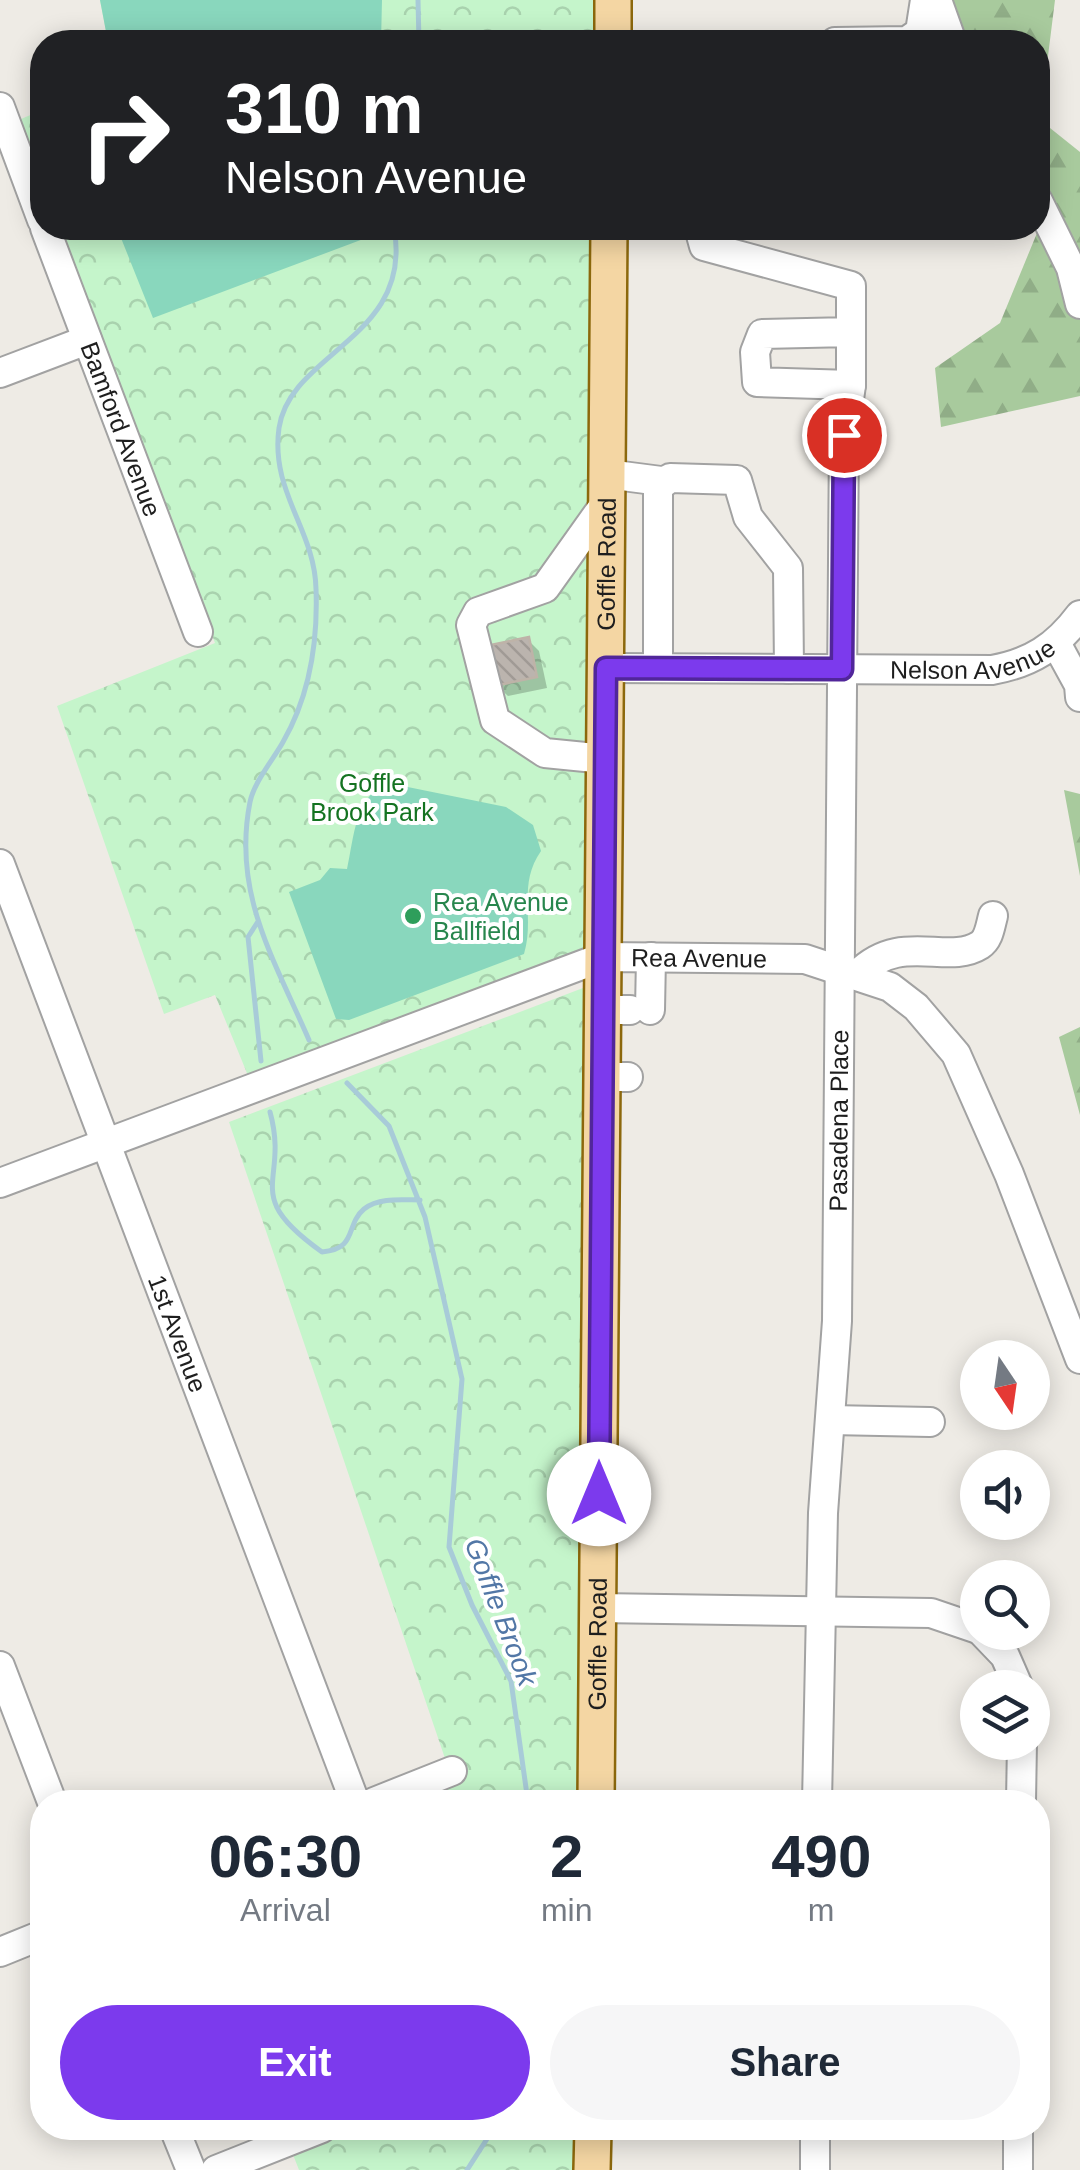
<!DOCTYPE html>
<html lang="en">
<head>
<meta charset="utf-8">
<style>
	body { margin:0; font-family:Helvetica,sans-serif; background:#f6f6f7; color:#1f2937; height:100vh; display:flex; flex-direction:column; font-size:38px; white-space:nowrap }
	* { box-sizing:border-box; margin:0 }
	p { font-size:32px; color:#747a83 }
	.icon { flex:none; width:55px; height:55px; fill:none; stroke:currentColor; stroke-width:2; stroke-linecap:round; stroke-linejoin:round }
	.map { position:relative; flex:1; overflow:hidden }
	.details { position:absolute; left:30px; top:1790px; width:1020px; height:350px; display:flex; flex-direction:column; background:#fff; border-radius:40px; box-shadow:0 5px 25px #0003 }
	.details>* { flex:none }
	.hud { position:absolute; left:30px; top:30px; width:1020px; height:210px; border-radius:40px; box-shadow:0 5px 25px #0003; background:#202124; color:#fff; overflow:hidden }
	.needle { width:65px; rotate:167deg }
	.fabs { position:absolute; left:960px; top:1340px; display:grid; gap:20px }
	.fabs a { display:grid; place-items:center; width:90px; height:90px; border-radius:50%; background:#fff; box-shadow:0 5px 25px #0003; font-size:50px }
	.pin { position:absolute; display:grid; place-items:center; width:85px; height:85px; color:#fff; margin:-42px; border:5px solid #fff; border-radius:50%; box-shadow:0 2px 10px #0007 }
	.me { position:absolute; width:110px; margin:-55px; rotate:0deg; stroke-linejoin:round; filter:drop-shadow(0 0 8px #0008) }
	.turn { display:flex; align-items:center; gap:35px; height:210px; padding:0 30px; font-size:45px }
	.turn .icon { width:130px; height:130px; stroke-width:2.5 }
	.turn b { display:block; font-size:70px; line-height:85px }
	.eta { display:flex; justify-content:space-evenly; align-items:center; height:170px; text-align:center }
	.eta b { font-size:60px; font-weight:800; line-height:70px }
	.button { display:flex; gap:20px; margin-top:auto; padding:20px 30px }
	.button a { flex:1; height:115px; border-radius:60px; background:#7c3aed; color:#fff; font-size:40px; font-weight:800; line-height:115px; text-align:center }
	.button a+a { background:#f6f6f7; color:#1f2937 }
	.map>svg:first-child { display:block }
	.forest { fill:url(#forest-firs) }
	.park { fill:url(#park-crowns) }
	.pitch { fill:#89d7bd }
	.shadow { fill:#0003 }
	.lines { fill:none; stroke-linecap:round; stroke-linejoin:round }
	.stream { stroke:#a8cbd8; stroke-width:5 }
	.building { fill:url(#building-back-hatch); stroke:#beb3a8; stroke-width:2.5 }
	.minor-casing { stroke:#a2a2a2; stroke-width:32 }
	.major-casing { stroke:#8c680c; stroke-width:40 }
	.minor { stroke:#fff; stroke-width:28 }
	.major { stroke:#f4d6a3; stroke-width:35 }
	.route-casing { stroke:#51269a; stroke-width:25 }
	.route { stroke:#7c3aed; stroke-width:18 }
	.leisure-dot { fill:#2e9e5b; stroke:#fff; stroke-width:4 }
	.labels { text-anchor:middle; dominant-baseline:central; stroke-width:8; stroke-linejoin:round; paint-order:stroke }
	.street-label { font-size:25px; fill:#1e1e1e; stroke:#fff }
	.park-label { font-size:25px; fill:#147321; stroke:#fff }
	.leisure-label { font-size:25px; fill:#27864d; stroke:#fff; text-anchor:start }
	.water-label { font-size:28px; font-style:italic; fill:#5277a6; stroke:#fff }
</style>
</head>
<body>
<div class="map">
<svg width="1080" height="2170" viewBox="0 0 1080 2170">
	<defs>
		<pattern id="forest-firs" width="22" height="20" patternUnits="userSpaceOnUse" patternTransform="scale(2.5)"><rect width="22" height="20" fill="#a8ca9d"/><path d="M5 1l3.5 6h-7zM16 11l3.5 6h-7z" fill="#90ad87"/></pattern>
		<pattern id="park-crowns" width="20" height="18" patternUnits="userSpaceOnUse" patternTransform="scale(2.5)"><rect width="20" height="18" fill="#c5f5cb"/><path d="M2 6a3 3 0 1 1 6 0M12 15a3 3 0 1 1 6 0" fill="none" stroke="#a9d2ae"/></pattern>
		<pattern id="building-back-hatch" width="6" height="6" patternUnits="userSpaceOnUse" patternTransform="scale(2.5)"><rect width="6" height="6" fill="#bbb4ae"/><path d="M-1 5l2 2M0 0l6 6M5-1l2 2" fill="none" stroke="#a09a95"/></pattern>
	</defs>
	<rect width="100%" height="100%" fill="#eeebe5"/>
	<path class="forest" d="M935,0H1055L1040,120L1080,152V396L941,427L935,368L1000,323L1044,216L1038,203V42H932L939,12Z
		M1064,790L1080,794V876Z
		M1080,1027V1115L1059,1037Z"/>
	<path class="park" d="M100,0H600V42H108Z
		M42,110V180L21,119Z
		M59,228H597L589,947L249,1078L215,995L164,1014L57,706L215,643Z
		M583,988L580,1802H401L453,1782L229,1122Z
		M352,2128H579L578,2170H299L292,2152Z"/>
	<path class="pitch" d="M100,0H382L381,42H108Z
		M117,228H374V235L153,318Z
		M388,783L506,807L533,825L541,851C517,885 535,918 524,954L349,1020L336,1019L289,892L320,880L330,868L347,869C354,838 355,795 388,783Z"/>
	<path class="shadow" d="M528,640L539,651L547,688L508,696L496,685Z"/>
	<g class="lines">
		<path class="stream" d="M418,0L419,42
			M257,923L248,937L261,1061
			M309,1040C274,959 232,893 250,802C254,782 273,760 283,742C310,695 318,643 316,589C315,530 270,492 279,428C290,352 414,338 394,228
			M347,1083L389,1126L425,1217L462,1379L449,1547L472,1605L511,1681L528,1802
			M270,1112C290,1184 239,1193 322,1252C358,1249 345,1225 364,1209C379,1197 403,1200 420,1200
			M467,2170L494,2128"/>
	</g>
	<path class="building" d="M529,637L537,677L494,686L486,646Z"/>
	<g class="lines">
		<g class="minor-casing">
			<g id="minor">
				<path d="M937,0L952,42"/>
				<path d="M835,42L907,41L920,32L925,0"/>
				<path d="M0,107L42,220"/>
				<path d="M1038,201L1071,268L1080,304"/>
				<path id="s1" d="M45,228L198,632"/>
				<path d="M699,228L704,246L851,286V385L757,382L755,352L762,334L851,332"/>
				<path d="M0,373L87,340"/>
				<path d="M607,474L661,481"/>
				<path d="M1056,643L1079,685L1080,697"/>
				<path id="s2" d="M606,668L992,670C1031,663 1056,647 1080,615"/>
				<path d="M658,668V487L670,478L737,480L748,517L788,568L789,669"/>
				<path d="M605,759L545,753L495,720L471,625L478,612L545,588L607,501"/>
				<path id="s3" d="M0,864L355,1802"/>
				<path d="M858,974C901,931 947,966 980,945C989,939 990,927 993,916"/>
				<path d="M602,1010H630"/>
				<path d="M650,1010L651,957"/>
				<path d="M602,1077H628"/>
				<path id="s4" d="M0,1183L603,957L805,959L890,987L916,1007L956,1054L1009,1174L1080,1359"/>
				<path d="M830,1420L930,1422"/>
				<path d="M598,1608L931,1613L978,1629"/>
				<path d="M982,1632L1005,1656L1019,1688"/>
				<path d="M0,1666L52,1802"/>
				<path d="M374,1802L452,1771"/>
				<path id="s5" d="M817,1802L823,1513L837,1321L844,435L851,385"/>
				<path d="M1021,1802L1022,1742"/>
				<path d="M0,1952L42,1935"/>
				<path d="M174,2128L191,2170"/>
				<path d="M216,2170L322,2128"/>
				<path d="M815,2170V2128"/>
				<path d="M1018,2170V2128"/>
			</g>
		</g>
		<g class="major-casing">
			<g id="major">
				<path d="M613,42V0"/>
				<path id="s6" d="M596,1802L609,228"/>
				<path d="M592,2170L593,2128"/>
			</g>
		</g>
		<use href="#minor" class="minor"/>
		<use href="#major" class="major"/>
	</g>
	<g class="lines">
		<g class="route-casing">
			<path id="route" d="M599,1494L606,668L842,669L844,435"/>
		</g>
		<use href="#route" class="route"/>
	</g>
	<circle class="leisure-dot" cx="413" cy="916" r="10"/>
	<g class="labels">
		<g class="street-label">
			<text stroke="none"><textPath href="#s1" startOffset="215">Bamford Avenue</textPath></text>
			<text stroke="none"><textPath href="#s6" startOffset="1238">Goffle Road</textPath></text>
			<text stroke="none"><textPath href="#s2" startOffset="368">Nelson Avenue</textPath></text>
			<text stroke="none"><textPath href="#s4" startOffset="740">Rea Avenue</textPath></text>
			<text stroke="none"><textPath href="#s5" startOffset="682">Pasadena Place</textPath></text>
			<text stroke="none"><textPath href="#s3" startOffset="502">1st Avenue</textPath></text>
			<text stroke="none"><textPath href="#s6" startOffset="158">Goffle Road</textPath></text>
		</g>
		<g class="park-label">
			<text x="372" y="783">Goffle<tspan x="372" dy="29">Brook Park</tspan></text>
		</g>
		<g class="leisure-label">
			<text x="433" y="902">Rea Avenue<tspan x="433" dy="29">Ballfield</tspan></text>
		</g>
		<g class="water-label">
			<text transform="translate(501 1612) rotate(69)">Goffle Brook</text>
		</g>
	</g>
</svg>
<div class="fabs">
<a><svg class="needle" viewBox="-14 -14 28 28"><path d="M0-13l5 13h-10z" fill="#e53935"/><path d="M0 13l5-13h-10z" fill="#747a83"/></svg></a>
<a><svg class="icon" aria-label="sound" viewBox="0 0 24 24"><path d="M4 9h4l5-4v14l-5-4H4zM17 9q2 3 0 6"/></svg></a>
<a><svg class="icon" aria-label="search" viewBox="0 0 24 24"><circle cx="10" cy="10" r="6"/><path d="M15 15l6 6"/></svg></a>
<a><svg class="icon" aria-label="layers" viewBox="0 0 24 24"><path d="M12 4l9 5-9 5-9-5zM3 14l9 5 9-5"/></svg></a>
</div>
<div class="pin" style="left:844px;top:435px;background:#d93025"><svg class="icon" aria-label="arrive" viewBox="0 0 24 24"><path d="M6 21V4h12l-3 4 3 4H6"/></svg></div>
<svg class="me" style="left:599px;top:1494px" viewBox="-20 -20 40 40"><circle r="19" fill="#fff"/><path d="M0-13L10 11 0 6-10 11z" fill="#7c3aed"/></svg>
<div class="hud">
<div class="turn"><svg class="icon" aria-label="right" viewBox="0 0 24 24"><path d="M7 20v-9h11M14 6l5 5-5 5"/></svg><div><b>310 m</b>Nelson Avenue</div></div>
</div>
<section class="details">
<div class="eta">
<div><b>06:30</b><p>Arrival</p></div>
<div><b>2</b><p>min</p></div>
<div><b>490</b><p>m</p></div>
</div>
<div class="button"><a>Exit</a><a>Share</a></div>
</section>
</div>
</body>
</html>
